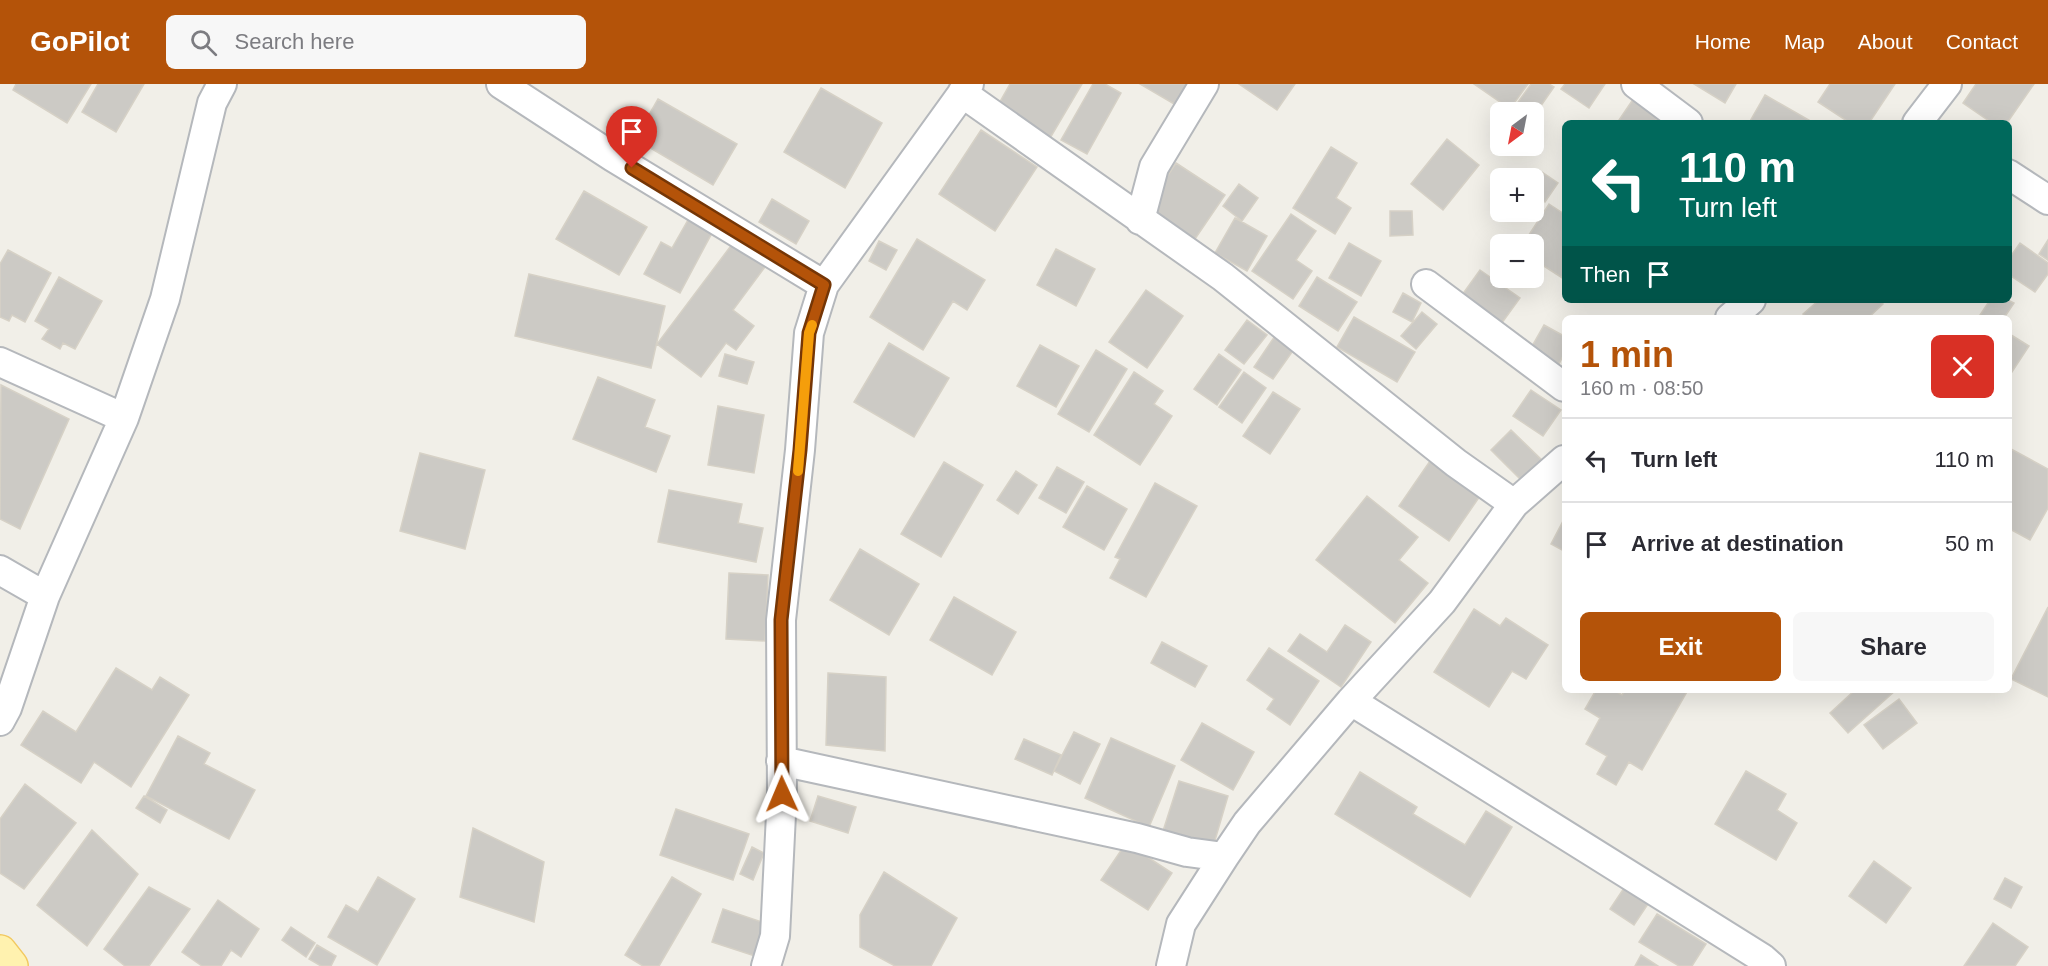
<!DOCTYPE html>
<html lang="en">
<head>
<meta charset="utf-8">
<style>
	body { margin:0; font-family:Arial,sans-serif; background:#f7f7f7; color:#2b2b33; height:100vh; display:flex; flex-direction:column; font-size:22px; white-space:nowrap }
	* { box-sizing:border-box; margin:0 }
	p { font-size:20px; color:#7c7c81 }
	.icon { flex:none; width:33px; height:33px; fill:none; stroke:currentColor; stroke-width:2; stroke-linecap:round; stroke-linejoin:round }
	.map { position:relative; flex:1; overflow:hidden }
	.drawer { position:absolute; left:1562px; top:231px; width:450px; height:378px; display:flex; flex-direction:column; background:#fff; border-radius:9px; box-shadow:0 6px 24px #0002 }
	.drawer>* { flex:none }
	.hud { position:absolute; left:1562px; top:36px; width:450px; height:183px; border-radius:9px; box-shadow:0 6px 24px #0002; background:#00695c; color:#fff; overflow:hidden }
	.needle { width:39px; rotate:212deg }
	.tools { position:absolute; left:1490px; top:18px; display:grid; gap:12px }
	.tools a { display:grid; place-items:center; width:54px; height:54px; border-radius:9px; background:#fff; box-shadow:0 6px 24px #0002; font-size:30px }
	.pin { position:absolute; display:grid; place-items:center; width:51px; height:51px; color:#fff; margin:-62px -26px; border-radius:50% 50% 50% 0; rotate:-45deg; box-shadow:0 0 6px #0007 }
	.pin .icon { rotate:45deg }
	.me { position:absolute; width:66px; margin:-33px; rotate:359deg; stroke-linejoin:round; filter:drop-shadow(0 0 4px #0008) }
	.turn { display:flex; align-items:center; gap:21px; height:126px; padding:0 18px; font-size:27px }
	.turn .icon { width:78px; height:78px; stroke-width:2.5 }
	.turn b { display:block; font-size:42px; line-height:51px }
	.then { display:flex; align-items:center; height:57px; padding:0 18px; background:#0003; gap:12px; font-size:22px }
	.round { display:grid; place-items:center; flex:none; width:63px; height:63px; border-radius:9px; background:#f7f7f7 }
	.overview { display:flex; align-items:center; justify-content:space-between; height:102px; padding:0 18px }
	h1 { font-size:36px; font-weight:600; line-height:45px; color:#b45309 }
	.action { display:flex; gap:12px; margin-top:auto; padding:12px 18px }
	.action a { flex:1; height:69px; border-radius:9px; background:#b45309; color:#fff; font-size:24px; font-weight:600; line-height:69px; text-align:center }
	.action a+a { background:#f7f7f7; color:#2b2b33 }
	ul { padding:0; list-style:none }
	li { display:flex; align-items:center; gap:18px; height:84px; padding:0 18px; border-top:2px solid #e1e1e2 }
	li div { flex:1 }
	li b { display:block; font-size:22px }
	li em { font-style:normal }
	header { display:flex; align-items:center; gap:36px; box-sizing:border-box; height:84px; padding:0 30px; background:#b45309; color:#fff }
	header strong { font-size:28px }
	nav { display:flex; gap:33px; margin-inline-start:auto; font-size:21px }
	.search { width:420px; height:54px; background:#f7f7f7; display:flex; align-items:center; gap:15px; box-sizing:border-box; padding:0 21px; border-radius:9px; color:#7c7c81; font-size:22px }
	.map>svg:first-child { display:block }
	.building { fill:#cccac5; stroke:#d6d1c6; stroke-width:1.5 }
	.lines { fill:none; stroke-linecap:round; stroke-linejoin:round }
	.street-casing { stroke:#b5b8bc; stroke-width:32 }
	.primary-casing { stroke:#f2c960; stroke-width:36 }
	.street { stroke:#fff; stroke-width:28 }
	.primary { stroke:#fff2af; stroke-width:33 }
	.route-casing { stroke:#753606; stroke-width:15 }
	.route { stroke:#b45309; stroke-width:10 }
	.slow { stroke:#f59e0b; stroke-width:10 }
</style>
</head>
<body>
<header>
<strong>GoPilot</strong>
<div class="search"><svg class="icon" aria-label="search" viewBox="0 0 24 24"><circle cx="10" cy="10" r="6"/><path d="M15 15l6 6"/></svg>Search here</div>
<nav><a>Home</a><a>Map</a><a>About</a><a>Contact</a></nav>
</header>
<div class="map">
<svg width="2048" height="882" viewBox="0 0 2048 882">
	<rect width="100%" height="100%" fill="#f1efe8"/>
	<path class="building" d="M16,0H91L67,39L13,6Z
		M98,0H144L116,48L82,28Z
		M1010,0H1082L1046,61L993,30Z
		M1093,0H1105L1121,9L1087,70L1061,56Z
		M1140,0H1202L1186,27Z
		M1239,0H1295L1277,26Z
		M1474,0H1528L1510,25Z
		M1531,0H1549L1554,3L1533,33V28H1511Z
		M1565,0H1605L1589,24L1561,5Z
		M1694,0H1736L1725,19Z
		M1830,0H1895L1869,39H1850L1818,18Z
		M1976,0H2034L2007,39H1992L1963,19Z
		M821,4L882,39L845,104L784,68Z
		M1640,5L1665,22L1654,39H1623L1619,36Z
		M1765,11L1814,39H1749Z
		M658,15L737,60L713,101L635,55Z
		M981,46L1037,83L995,147L939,110Z
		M1447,55L1479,81L1443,126L1411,100Z
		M1331,63L1357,79L1336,114L1351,124L1335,150L1293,124Z
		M1176,79L1225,111L1195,155L1147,123Z
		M1539,86L1558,99L1545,118L1533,110V95Z
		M1239,100L1258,114L1242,137L1223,122Z
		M584,107L647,143L619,191L556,155Z
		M772,115L809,137L796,160L759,138Z
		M1549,120L1564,130V195L1533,175V160H1523Z
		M1390,127H1412L1413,151L1390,152Z
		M1291,130L1316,147L1296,176L1312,187L1293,215L1252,187Z
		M1235,134L1267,152L1247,187L1215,169Z
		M688,136L712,149L680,209L644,190L661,158L672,164Z
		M917,155L985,196L967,226L953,217L923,266L870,233Z
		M2048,156V176L2039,170Z
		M879,157L897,166L886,186L869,177Z
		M733,159L765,183L733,226L754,242L736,266L726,259L701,293L657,260Z
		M1349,159L1381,177L1361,212L1329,194Z
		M2020,159L2048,179V190L2035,208L2008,190V176Z
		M1056,165L1095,185L1076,222L1037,201Z
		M8,166L51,189L25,238L12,231L9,237L0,233V180Z
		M1480,186L1520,214L1499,243L1459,215Z
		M529,190L665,222L651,284L515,252Z
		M59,193L102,217L75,265L63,259L60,265L42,255L49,245L35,237Z
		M1317,193L1357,218L1338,247L1299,222Z
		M1146,206L1183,232L1147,284L1109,258Z
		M1403,209L1421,219L1412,238L1393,228Z
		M1819,216H1879L1883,220L1868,234H1807L1803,230Z
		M1990,216H2008L2014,219L2004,234H1978Z
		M1422,228L1437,240L1416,265L1401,252Z
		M1354,233L1415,268L1397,298L1337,263Z
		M1247,236L1267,251L1244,280L1225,266Z
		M1283,240L1302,254L1273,295L1254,283Z
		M1544,241L1564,252V270L1559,280L1531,264Z
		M2008,249L2029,262L2008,294Z
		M889,259L949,294L914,353L854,318Z
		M1040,261L1079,282L1056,323L1017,302Z
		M1096,266L1127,285L1089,348L1058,330Z
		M725,270L754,278L747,300L719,292Z
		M1219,270L1241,286L1217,321L1194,305Z
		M1134,288L1163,307L1154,320L1172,332L1140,381L1094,351Z
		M1244,288L1266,304L1242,339L1219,323Z
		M598,293L655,316L645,343L670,352L656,388L573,355Z
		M1,301L69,335L20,445L0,435Z
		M1531,306L1561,326L1543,352L1513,332Z
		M1273,308L1300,325L1270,370L1243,352Z
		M718,322L764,331L754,389L708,381Z
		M1511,346L1547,381L1527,402L1491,366Z
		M2011,365L2048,385V424L2030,456L2008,444V369Z
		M420,369L485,386L465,465L400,447Z
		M1430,377L1480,412L1449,457L1399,422Z
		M944,378L983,401L941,473L901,450Z
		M1057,383L1084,398L1066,429L1039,414Z
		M1016,387L1037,401L1018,430L997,416Z
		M1155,399L1197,422L1146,513L1110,494L1120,475L1115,473Z
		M1087,402L1127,425L1104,466L1063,443Z
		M669,406L742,420L738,439L763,444L756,478L658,458Z
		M1367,412L1418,453L1399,476L1428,499L1395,539L1316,476Z
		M1564,435V467L1551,460Z
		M860,465L919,500L889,551L830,516Z
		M729,489L768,491L765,557L726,555Z
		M954,513L1016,548L992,591L930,556Z
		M2048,523V613L2011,595Z
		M1474,525L1500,542L1506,534L1548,561L1526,595L1512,587L1489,623L1434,588Z
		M1345,541L1371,558L1341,603L1288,567L1300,550L1327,568Z
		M1162,558L1207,582L1195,603L1151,579Z
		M1269,564L1319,597L1290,641L1267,625L1274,615L1247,596Z
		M116,584L152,606L160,593L189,611L131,703L94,678L81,699L21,661L43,627L76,648Z
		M828,589L886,593L885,667L826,661Z
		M1596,606H1614L1622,611L1625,606H1688L1642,686L1629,678L1616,701L1597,690L1607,672L1586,660L1600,634L1585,625Z
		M1855,606H1896L1848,649L1830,629Z
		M1899,615L1917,639L1883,665L1864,641Z
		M1202,639L1254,668L1233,706L1181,676Z
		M1074,648L1100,660L1080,700L1054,687Z
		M178,652L210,669L204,680L255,706L229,755L146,712Z
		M1111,654L1175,682L1149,743L1085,714Z
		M1024,655L1061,671L1052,691L1015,675Z
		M1746,687L1786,710L1777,726L1797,739L1776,776L1715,740Z
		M1360,688L1417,723L1413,730L1465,761L1486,727L1512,743L1470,813L1335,730Z
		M1179,697L1228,712L1213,763L1163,747Z
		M25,700L76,739L24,805L0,789V735Z
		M144,712L167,726L160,739L136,724Z
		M818,712L856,723L848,749L810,737Z
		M676,725L749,750L733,796L660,771Z
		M473,744L544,778L534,838L460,813Z
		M92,746L138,790L87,862L37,821Z
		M1126,759L1172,789L1148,826L1101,796Z
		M752,763L764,769L753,796L740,790Z
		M1874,777L1911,804L1886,839L1849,812Z
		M884,788L957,834L931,882H895L860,863V831Z
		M378,793L415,815L377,881L328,853L346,821L358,828Z
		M672,793L701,810L659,882H643L625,871Z
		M2005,794L2022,803L2011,824L1994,815Z
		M1628,798L1652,814L1634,841L1610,825Z
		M149,803L190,825L149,882H125L104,865Z
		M218,816L259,845L241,873L231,866L221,882H202L182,868Z
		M723,825L774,842L764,875L712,858Z
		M1657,830L1706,860L1692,882H1679L1639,858Z
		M1993,839L2028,863L2015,882H1964Z
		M291,843L315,859L306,873L282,856Z
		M317,861L336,872L331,882H321L309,875Z
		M1641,871L1658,882H1635Z"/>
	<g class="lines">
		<g class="street-casing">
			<path id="street" d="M501,0L613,73L824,201
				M1636,0L1688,39
				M962,9L1223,193L1456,379L1514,420
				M1917,39L1947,0
				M2008,90L2048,116
				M1140,136L1154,83L1204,0
				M1426,200L1564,303
				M1730,234L1751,216
				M0,278L124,334
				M0,486L45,512
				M1351,617L1762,874L1771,882
				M0,637L7,624L45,512L124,334L165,215L212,19L222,0
				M781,677L1137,754L1187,768L1224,773L1247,739L1351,617L1442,518L1514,420L1564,376
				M766,882L775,852L782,710L781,536L800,366L809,249L824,201L969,0
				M1171,882L1181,840L1224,773"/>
		</g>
		<g class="primary-casing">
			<path id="primary" d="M0,868L11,882"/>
		</g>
		<use href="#street" class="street"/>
		<use href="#primary" class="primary"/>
	</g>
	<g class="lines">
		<g class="route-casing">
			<path id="route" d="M632,84L824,201L809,249L800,366L781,536L782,710"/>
		</g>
		<use href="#route" class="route"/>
		<path class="slow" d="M798,387L809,249L812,241"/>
	</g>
</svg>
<div class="tools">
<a><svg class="needle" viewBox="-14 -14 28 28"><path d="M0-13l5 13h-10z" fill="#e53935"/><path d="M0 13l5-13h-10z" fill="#7c7c81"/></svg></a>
<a>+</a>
<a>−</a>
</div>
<div class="pin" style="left:632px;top:84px;background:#d93025"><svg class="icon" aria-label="arrive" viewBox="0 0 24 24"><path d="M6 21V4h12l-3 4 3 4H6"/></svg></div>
<svg class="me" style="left:782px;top:710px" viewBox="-20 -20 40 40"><path d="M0-17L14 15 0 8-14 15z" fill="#b45309" stroke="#fff" stroke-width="4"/></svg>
<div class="hud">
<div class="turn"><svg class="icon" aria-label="left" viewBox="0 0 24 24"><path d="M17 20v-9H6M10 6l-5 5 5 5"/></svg><div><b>110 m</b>Turn left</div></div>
<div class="then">Then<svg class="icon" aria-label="arrive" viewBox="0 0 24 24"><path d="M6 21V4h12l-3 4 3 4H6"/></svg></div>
</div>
<section class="drawer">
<div class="overview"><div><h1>1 min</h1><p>160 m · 08:50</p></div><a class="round" style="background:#d93025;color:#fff"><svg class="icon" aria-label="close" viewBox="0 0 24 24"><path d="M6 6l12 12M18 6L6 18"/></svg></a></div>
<ul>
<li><svg class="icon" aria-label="left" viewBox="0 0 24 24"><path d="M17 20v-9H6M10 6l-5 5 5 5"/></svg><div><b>Turn left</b></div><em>110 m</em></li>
<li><svg class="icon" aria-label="arrive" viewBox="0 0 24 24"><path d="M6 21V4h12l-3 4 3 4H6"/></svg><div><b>Arrive at destination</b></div><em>50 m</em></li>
</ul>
<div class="action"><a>Exit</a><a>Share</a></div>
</section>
</div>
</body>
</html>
